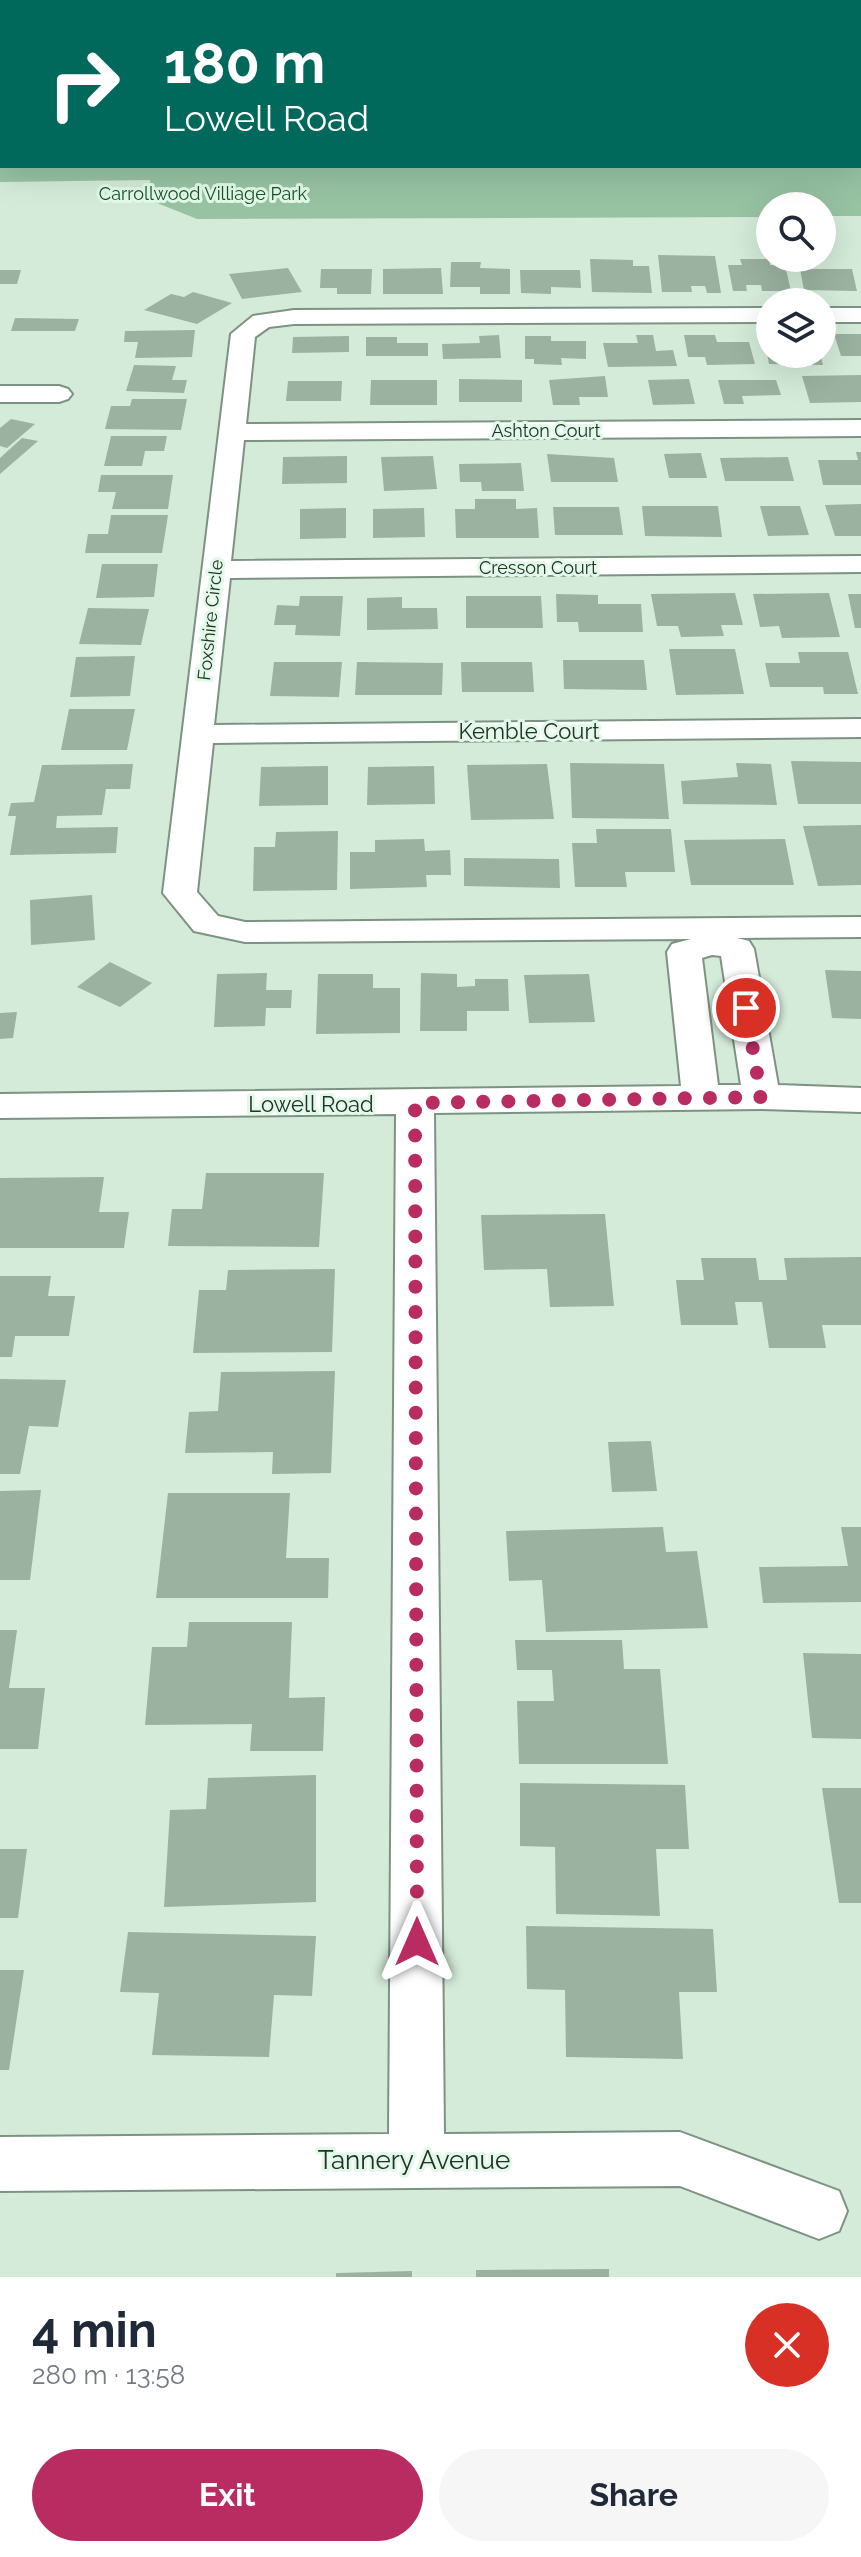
<!DOCTYPE html>
<html lang="en">
<head>
<meta charset="utf-8">
<style>
	body { margin:0; font-family:Raleway,sans-serif; background:#f6f6f7; color:#1f2937; height:100vh; display:flex; flex-direction:column; font-size:30px; white-space:nowrap }
	* { box-sizing:border-box; margin:0 }
	p { font-size:26px; color:#747a83 }
	.icon { flex:none; width:44px; height:44px; fill:none; stroke:currentColor; stroke-width:2; stroke-linecap:round; stroke-linejoin:round }
	.map { position:relative; height:2277px; overflow:hidden }
	.panel { display:flex; flex-direction:column; background:#fff; flex:1 }
	.panel>* { flex:none }
	.banner { position:absolute; left:0px; top:0px; width:862px; height:168px; box-shadow:0 8px 32px #0002; background:#00695c; color:#fff; overflow:hidden }
	.fabs { position:absolute; left:756px; top:192px; display:grid; gap:16px }
	.fabs a { display:grid; place-items:center; width:80px; height:80px; border-radius:50%; background:#fff; box-shadow:0 8px 32px #0002; font-size:40px }
	.pin { position:absolute; display:grid; place-items:center; width:68px; height:68px; color:#fff; margin:-34px; border:4px solid #fff; border-radius:50%; box-shadow:0 2px 8px #0007 }
	.me { position:absolute; width:88px; margin:-44px; rotate:0deg; stroke-linejoin:round; filter:drop-shadow(0 0 6px #0008) }
	.turn { display:flex; align-items:center; gap:28px; height:168px; padding:0 32px; font-size:36px }
	.turn .icon { width:104px; height:104px; stroke-width:2.5 }
	.turn b { display:block; font-size:56px; line-height:68px }
	.round { display:grid; place-items:center; flex:none; width:84px; height:84px; border-radius:42px; background:#f6f6f7 }
	.headline { display:flex; align-items:center; justify-content:space-between; height:136px; padding:0 32px }
	h1 { font-size:48px; font-weight:700; line-height:60px }
	.primary-button { display:flex; gap:16px; margin-top:auto; padding:16px 32px }
	.primary-button a { flex:1; height:92px; border-radius:48px; background:#b82c62; color:#fff; font-size:32px; font-weight:700; line-height:92px; text-align:center }
	.primary-button a+a { background:#f6f6f7; color:#1f2937 }
	.map>svg:first-child { display:block }
	.green { fill:#97c3a3; fill-rule:evenodd }
	.water { fill:#8fd9a4 }
	.building { fill:#9bb2a0 }
	.lines { fill:none; stroke-linecap:round; stroke-linejoin:round }
	.minor-casing { stroke:#7d9382; stroke-width:4 }
	.minor { fill:#fff; fill-rule:evenodd }
	.route { stroke:#b82c62; stroke-width:14; stroke-dasharray:0 25.2 }
	.labels { text-anchor:middle; dominant-baseline:central; stroke-width:6; stroke-linejoin:round; paint-order:stroke }
	.far-park-label { font-size:18px; fill:#1a502e; stroke:#e1f9e7 }
	.far-street-label { font-size:18px; fill:#262f28; stroke:#e1f9e7 }
	.street-label { font-size:22px; fill:#262f28; stroke:#e1f9e7 }
	.near-street-label { font-size:26px; fill:#262f28; stroke:#e1f9e7 }
</style>
</head>
<body>
<div class="map">
<svg width="861" height="2277" viewBox="0 0 861 2277">
	<rect width="100%" height="100%" fill="#d4ebd9"/>
	<path class="green" d="M0,0H861V216H822V206H770V217L197,219L152,201L150,180L0,182ZM2,2H860V166H2Z"/>
	<path class="water" d="M192,0H725L729,2H195Z"/>
	<path class="building" d="M658,255L715,256L721,293H707L705,286H691L692,292H662Z
		M590,259L633,260V266H649L652,293L592,292Z
		M740,259H769L770,265H785L791,291H762L761,285H746L747,291H733L728,265H742Z
		M451,262H481L480,268L510,269V294H480V287H450Z
		M288,268L302,292L242,299L229,274Z
		M441,268L443,294H383V269Z
		M321,269H372L371,294H337V288H320Z
		M800,269H852L857,291L804,290Z
		M0,270H21L17,284H0Z
		M520,270H580L581,288L551,287V294L521,293Z
		M193,292L232,303L197,324L144,310L171,294L184,297Z
		M15,318L79,319L75,331H11Z
		M195,330L192,357L135,358L138,342H124L125,331Z
		M763,333H770V354H820L823,365L769,364Z
		M834,334H861V356H841Z
		M499,335L501,358L443,359L442,344L480,343L479,336Z
		M636,335H653L656,351L673,350L677,366L608,367L603,343H638Z
		M684,335H715L717,342H749L755,364L707,365L705,357H688Z
		M349,336V352L292,353L293,337Z
		M525,336H551V341H586V359L561,358L562,365L534,364V359H525Z
		M366,337H397V343H428V356H366Z
		M134,365L176,366L172,380H187L184,393L126,391Z
		M861,375V402L810,403L802,376Z
		M605,376L608,397H579L580,405H553L549,380Z
		M459,379L522,380V402H459Z
		M689,379L695,404L653,405L648,380Z
		M371,380H437V405H370Z
		M718,380H776L781,395L742,396L744,404H724Z
		M288,381H342L341,401H286Z
		M132,399H187L181,430L105,429L111,406H130Z
		M11,419L35,424L7,448L0,446V428Z
		M111,436H167L164,451H145L142,466H104Z
		M22,438L38,441L0,474V458Z
		M856,452H861V485H823L818,460H858Z
		M701,453L707,478H669L664,454Z
		M547,454L614,458L618,482H551Z
		M347,456V483L282,484L283,457Z
		M433,456L437,489L384,491L381,457Z
		M788,457L794,481H725L720,458Z
		M521,463L524,491H482L481,482H460L459,464Z
		M101,475H173L168,509H112L116,492H98Z
		M475,499H516V509L537,508L539,538H456L455,509H475Z
		M861,504V536H835L825,505Z
		M642,506H718L722,537L645,536Z
		M760,506H800L809,535L768,536Z
		M553,507H619L623,535H555Z
		M346,508V538L300,539V509Z
		M424,508L425,537L373,538V509Z
		M111,515H168L162,553H85L88,534H108Z
		M102,564H158L154,597L96,598Z
		M735,593L743,625H721L724,636L681,637L678,626H657L651,594Z
		M829,593L840,637L782,638L779,626L760,627L753,594Z
		M556,594L598,595V604H641L643,632H579L578,622H557Z
		M848,594H861V628H855Z
		M300,596H343L340,636L295,635L296,625H274L277,605L299,606Z
		M466,596H541L543,628H466Z
		M402,597V608H437L438,629L367,630V598Z
		M88,608L149,609L141,645L79,644Z
		M669,649H735L744,694L676,695Z
		M798,652H848L858,694H824L823,687H770L765,663H800Z
		M135,656L130,696L70,697L76,657Z
		M563,660H644L647,690L564,689Z
		M274,662H342L339,697L270,696Z
		M357,662L443,663L442,695H355Z
		M461,662H532L534,692H462Z
		M69,709H135L127,750H61Z
		M791,761L861,762V804H798Z
		M570,763L664,764L669,819L572,818Z
		M736,763L771,764L777,805L683,804L681,781L738,777Z
		M133,764L130,789H106L102,815L57,816L56,828L118,827L116,853L10,855L16,816H8L11,803L34,802L42,765Z
		M547,764L554,819L471,820L467,765Z
		M328,766V805L259,806L261,767Z
		M434,766L435,804L367,805L368,767Z
		M861,825V885L818,886L803,826Z
		M596,829H671L675,872H625L627,887H575L572,843H597Z
		M338,831L337,890L253,891L254,847H275L276,832Z
		M424,839L425,851L450,850L451,875H426L427,887L350,889V852H375V840Z
		M785,839L794,885H691L684,840Z
		M464,858L559,859L560,888L464,886Z
		M92,895L95,940L31,945L30,900Z
		M110,962L152,983L120,1007L77,987Z
		M825,970L861,971V1019L832,1018Z
		M267,973L266,990H292L291,1008H266L265,1026L214,1027L217,974Z
		M421,973L457,974V987L475,986V979H508L509,1011H467V1031H420Z
		M318,974H373V988H400V1033L316,1034Z
		M589,974L595,1022L529,1023L524,975Z
		M17,1012L13,1038L0,1039V1013Z
		M206,1173H324L319,1247L168,1246L172,1209H202Z
		M104,1177L99,1212H129L124,1248H0V1178Z
		M605,1214L614,1306L550,1307L547,1269L484,1270L481,1215Z
		M861,1257V1325H822L826,1348H769L762,1302H735L738,1325H681L676,1280H704L701,1258H756L759,1280H787L784,1258Z
		M335,1269L332,1352L193,1353L199,1290H226L228,1270Z
		M0,1276H51L48,1296H75L69,1336H15L12,1357H0Z
		M335,1371L331,1473L272,1474L273,1452L185,1453L189,1412L218,1411L221,1372Z
		M0,1379L66,1380L58,1427L29,1426L20,1474H0Z
		M651,1441L657,1491L612,1492L608,1442Z
		M41,1490L30,1580H0V1491Z
		M168,1493H290L286,1558H329L328,1598H156Z
		M663,1527L666,1552L697,1551L708,1628L546,1632L542,1580L509,1581L506,1531Z
		M841,1527H861V1602L763,1603L759,1567L848,1566Z
		M189,1622H292L289,1698L325,1697L323,1751H250L252,1724L145,1725L152,1647H187Z
		M0,1630H17L9,1688H45L38,1749H0Z
		M515,1640H622L624,1669H660L668,1764H519L517,1701H554L552,1670H517Z
		M803,1653L861,1654V1739L812,1738Z
		M316,1775V1902L164,1907L170,1810L206,1809L208,1778Z
		M520,1783L685,1785L689,1849H656L660,1916L556,1914L555,1847L520,1846Z
		M822,1788H861V1903H839Z
		M0,1849H27L18,1918H0Z
		M526,1926L713,1929L717,1992H679L683,2059L566,2057L565,1990L527,1989Z
		M128,1932L316,1936L312,1996L274,1995L269,2057L152,2055L159,1993L120,1992Z
		M0,1970H24L9,2070H0Z
		M609,2269V2277H476V2270Z
		M412,2271V2277H336V2273Z"/>
	<g class="lines">
		<g class="minor-casing">
			<path id="minor" d="M770,308V322L294,324L269,327L255,337L246,424L861,420V436L244,440L231,561L861,556V572L230,578L214,725L861,719V737L213,743L197,892L218,916L245,922L861,917V937L737,938L749,941L754,949L778,1085L861,1088V1112L761,1109L434,1113L444,2134L680,2132L839,2191L847,2211L839,2231L819,2239L680,2186L0,2191V2137L389,2134L396,1114L0,1118V1094L681,1086L667,952L672,944L691,939L245,942L194,931L163,893L231,334L253,316L294,310ZM712,955L721,956L741,1085H718L702,958Z
				M822,308H861V322H822Z
				M0,386H59L68,389L72,394L68,399L59,402H0Z"/>
		</g>
		<use href="#minor" class="minor"/>
	</g>
	<g class="lines">
		<path class="route" d="M417,1942L415,1103L761,1097L746,1008"/>
	</g>
	<g class="labels">
		<g class="far-park-label">
			<text x="203" y="193">Carrollwood Villiage Park</text>
		</g>
		<g class="far-street-label">
			<text x="546" y="430">Ashton Court</text>
			<text x="538" y="567">Cresson Court</text>
			<text transform="translate(210 620) rotate(-84)">Foxshire Circle</text>
		</g>
		<g class="street-label">
			<text x="529" y="731">Kemble Court</text>
			<text x="311" y="1104">Lowell Road</text>
		</g>
		<g class="near-street-label">
			<text x="414" y="2160">Tannery Avenue</text>
		</g>
	</g>
</svg>
<div class="fabs">
<a><svg class="icon" aria-label="search" viewBox="0 0 24 24"><circle cx="10" cy="10" r="6"/><path d="M15 15l6 6"/></svg></a>
<a><svg class="icon" aria-label="layers" viewBox="0 0 24 24"><path d="M12 4l9 5-9 5-9-5zM3 14l9 5 9-5"/></svg></a>
</div>
<div class="pin" style="left:746px;top:1008px;background:#d93025"><svg class="icon" aria-label="arrive" viewBox="0 0 24 24"><path d="M6 21V4h12l-3 4 3 4H6"/></svg></div>
<svg class="me" style="left:417px;top:1942px" viewBox="-20 -20 40 40"><path d="M0-17L14 15 0 8-14 15z" fill="#b82c62" stroke="#fff" stroke-width="4"/></svg>
<div class="banner">
<div class="turn"><svg class="icon" aria-label="right" viewBox="0 0 24 24"><path d="M7 20v-9h11M14 6l5 5-5 5"/></svg><div><b>180 m</b>Lowell Road</div></div>
</div>
</div>
<section class="panel">
<div class="headline"><div><h1>4 min</h1><p>280 m · 13:58</p></div><a class="round" style="background:#d93025;color:#fff"><svg class="icon" aria-label="close" viewBox="0 0 24 24"><path d="M6 6l12 12M18 6L6 18"/></svg></a></div>
<div class="primary-button"><a>Exit</a><a>Share</a></div>
</section>
</body>
</html>
